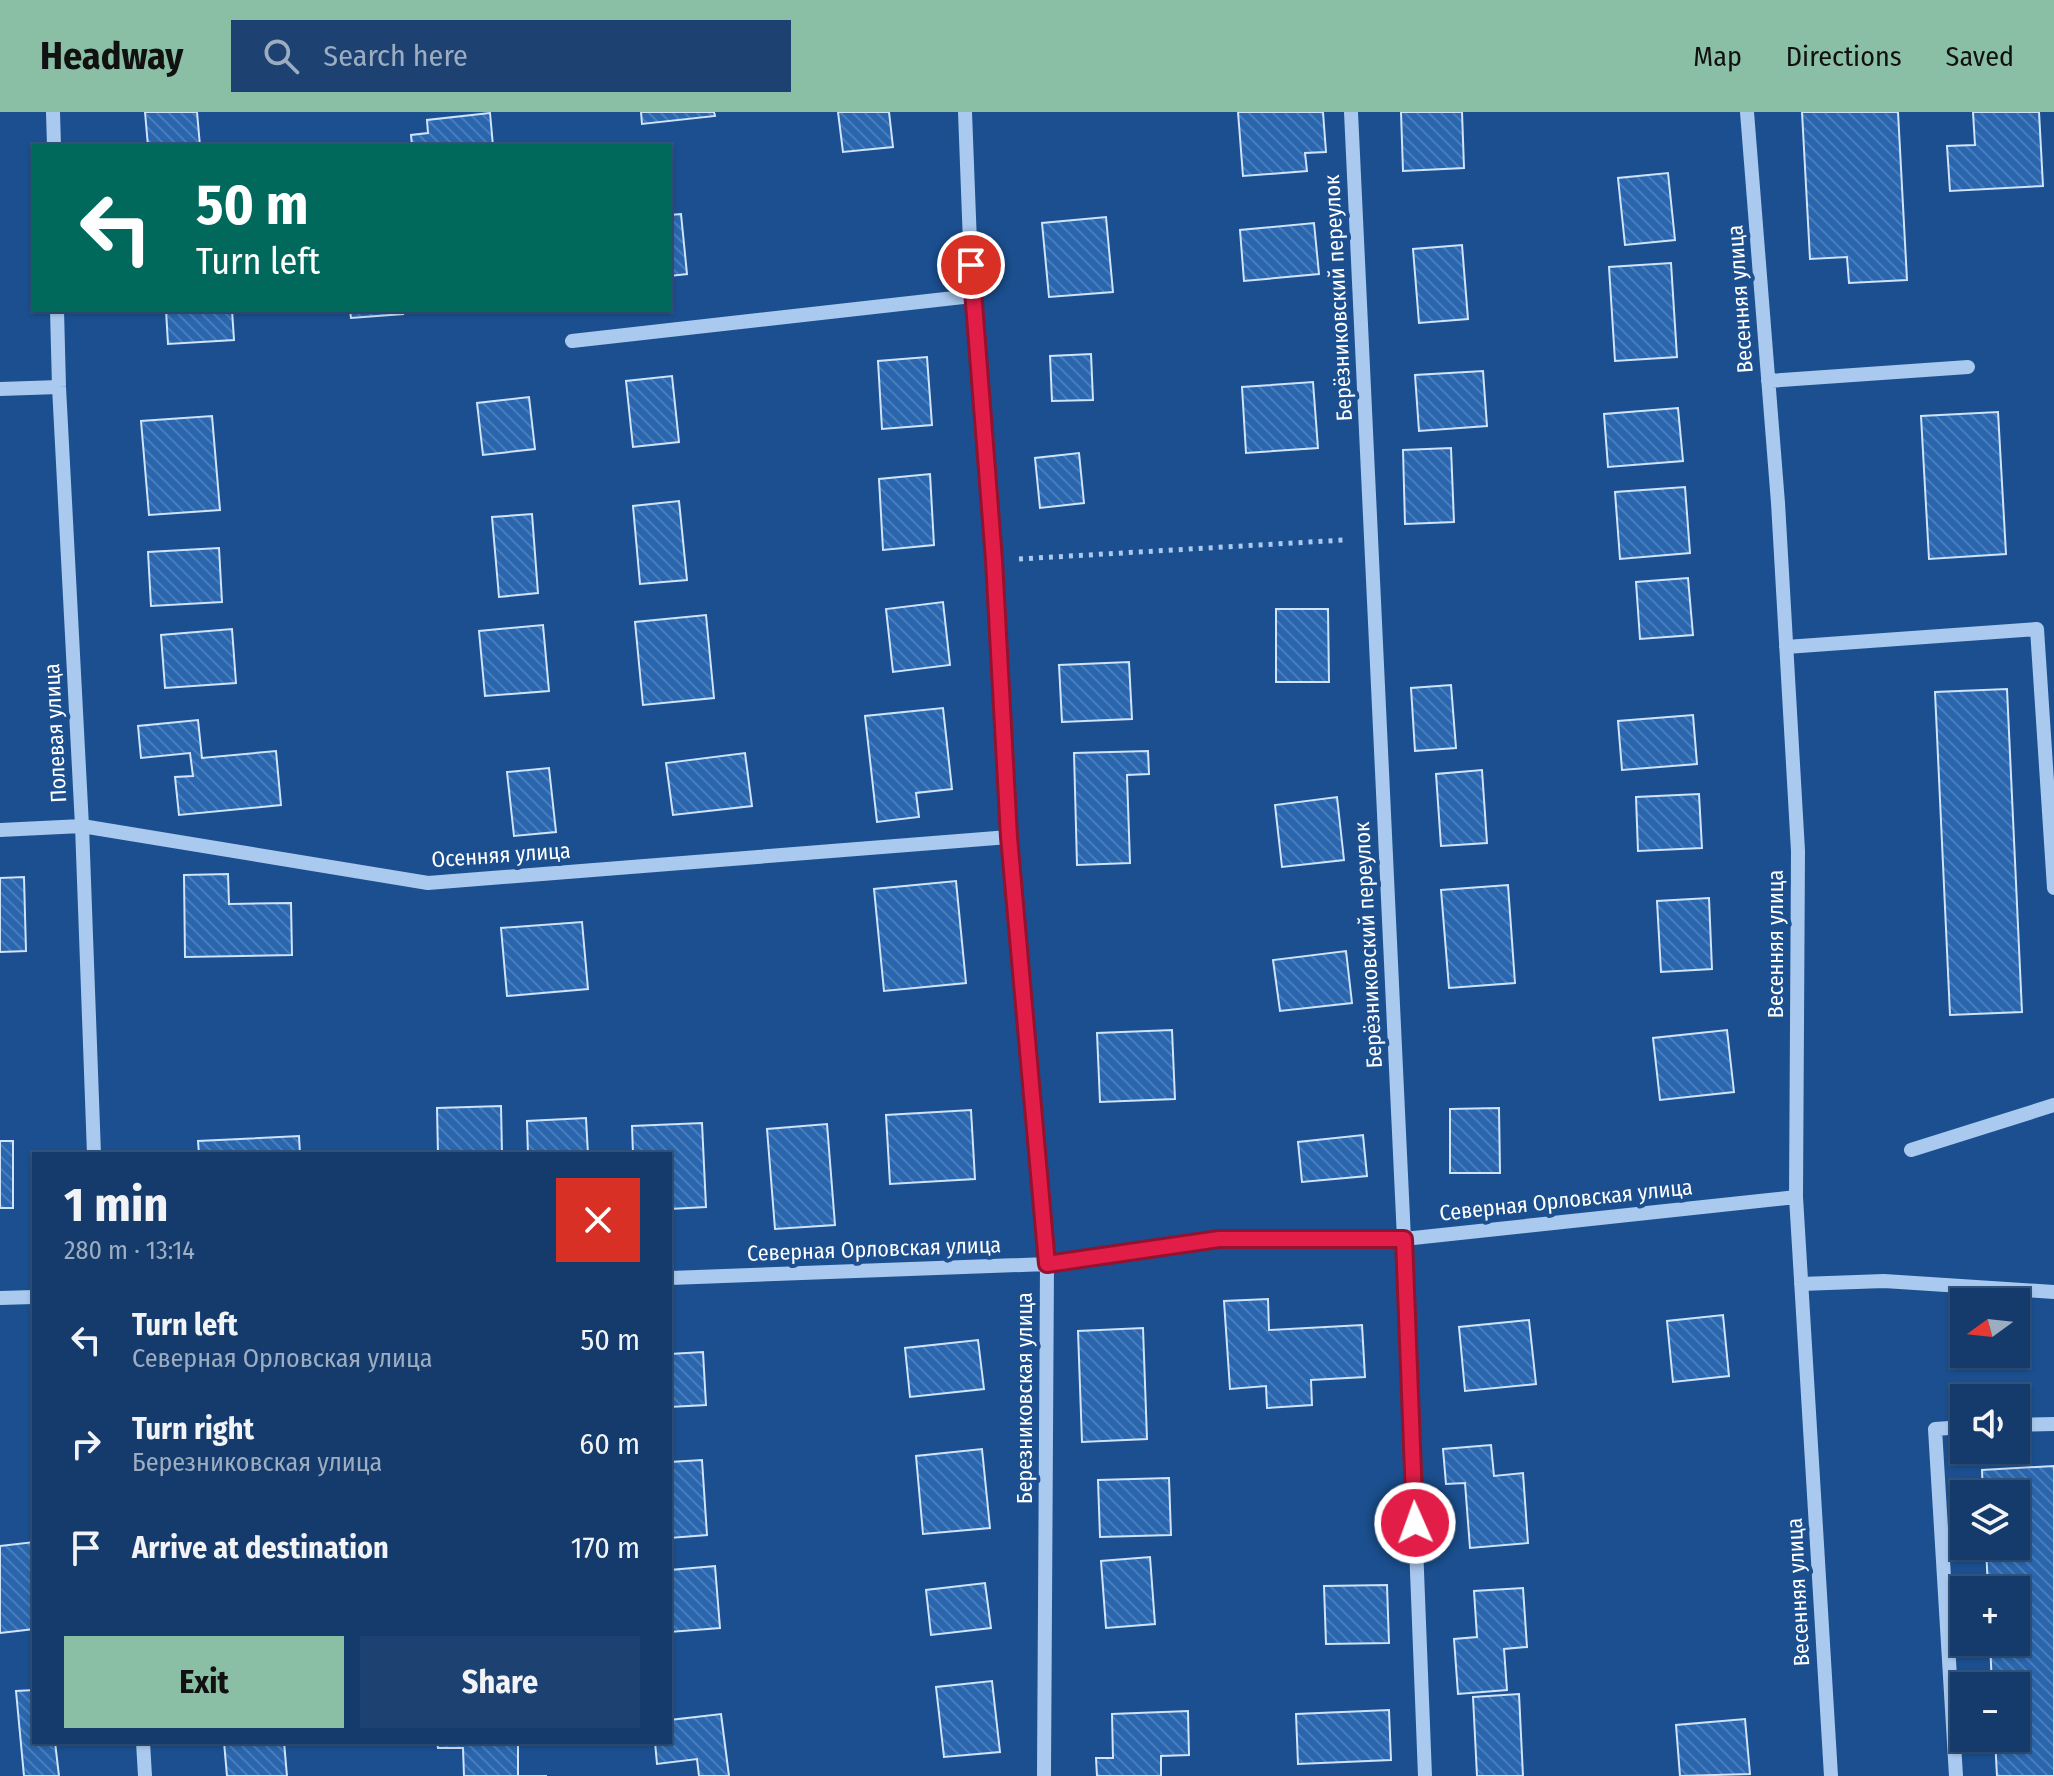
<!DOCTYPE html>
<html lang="en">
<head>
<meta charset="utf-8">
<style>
	body { margin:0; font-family:"Fira Sans Condensed",sans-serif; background:#1d4271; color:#f1f3f6; height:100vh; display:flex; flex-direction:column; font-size:30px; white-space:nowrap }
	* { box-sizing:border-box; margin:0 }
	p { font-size:26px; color:#9dadc1 }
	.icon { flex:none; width:44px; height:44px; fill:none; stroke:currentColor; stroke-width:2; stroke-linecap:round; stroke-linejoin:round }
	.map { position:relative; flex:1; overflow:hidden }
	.drawer { position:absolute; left:32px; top:1040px; width:640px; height:592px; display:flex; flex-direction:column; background:#143b6b; border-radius:0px; box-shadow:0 2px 6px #0004,0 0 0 2px #33557e }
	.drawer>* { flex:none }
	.guide { position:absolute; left:32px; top:32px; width:640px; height:168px; border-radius:0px; box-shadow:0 2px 6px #0004,0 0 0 2px #33557e; background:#00695c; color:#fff; overflow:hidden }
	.needle { width:52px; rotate:255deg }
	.controls { position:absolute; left:1950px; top:1176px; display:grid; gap:16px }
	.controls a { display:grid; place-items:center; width:80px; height:80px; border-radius:0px; background:#143b6b; box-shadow:0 2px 6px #0004,0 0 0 2px #33557e; font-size:40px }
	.pin { position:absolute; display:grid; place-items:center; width:68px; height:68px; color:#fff; margin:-34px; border:4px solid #fff; border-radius:50%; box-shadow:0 2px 8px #0007 }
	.me { position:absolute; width:88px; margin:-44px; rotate:358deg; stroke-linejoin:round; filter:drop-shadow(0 0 6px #0008) }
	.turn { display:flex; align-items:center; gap:28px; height:168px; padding:0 32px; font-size:36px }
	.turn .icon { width:104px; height:104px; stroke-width:2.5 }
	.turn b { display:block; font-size:56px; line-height:68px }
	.round { display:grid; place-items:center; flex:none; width:84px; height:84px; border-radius:0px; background:#1d4271 }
	.summary { display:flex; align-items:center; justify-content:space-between; height:136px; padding:0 32px }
	h1 { font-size:48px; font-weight:700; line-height:60px }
	.cta { display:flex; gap:16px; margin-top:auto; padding:16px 32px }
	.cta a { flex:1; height:92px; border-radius:0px; background:#8abfa5; color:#111; font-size:32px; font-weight:700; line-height:92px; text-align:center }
	.cta a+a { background:#1d4271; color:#f1f3f6 }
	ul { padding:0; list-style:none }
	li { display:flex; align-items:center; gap:24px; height:104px; padding:0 32px }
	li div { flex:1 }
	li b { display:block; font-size:30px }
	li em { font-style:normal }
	header { display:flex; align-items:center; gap:48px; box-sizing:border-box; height:112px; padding:0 40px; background:#8abfa5; color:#111 }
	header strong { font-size:38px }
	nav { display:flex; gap:44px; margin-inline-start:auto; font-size:28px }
	.search { width:560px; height:72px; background:#1d4271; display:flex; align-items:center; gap:20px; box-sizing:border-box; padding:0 28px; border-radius:0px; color:#9dadc1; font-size:30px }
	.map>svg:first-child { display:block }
	.building { fill:url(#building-back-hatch); stroke:#cfe3fa; stroke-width:2 }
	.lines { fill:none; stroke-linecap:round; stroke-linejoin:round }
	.path { stroke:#a9c9ee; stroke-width:5; stroke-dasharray:4 6; stroke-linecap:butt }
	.minor { stroke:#a9c9ee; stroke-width:14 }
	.route-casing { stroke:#92132f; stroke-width:20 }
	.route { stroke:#e11d48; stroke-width:14 }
	.labels { text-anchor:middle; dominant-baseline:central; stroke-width:8; stroke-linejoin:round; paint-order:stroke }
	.street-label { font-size:22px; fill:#fff; stroke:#1b4f8f }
</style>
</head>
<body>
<header>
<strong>Headway</strong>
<div class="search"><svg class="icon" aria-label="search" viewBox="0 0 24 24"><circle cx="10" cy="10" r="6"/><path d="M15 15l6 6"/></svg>Search here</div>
<nav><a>Map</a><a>Directions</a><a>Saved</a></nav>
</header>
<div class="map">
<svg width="2054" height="1664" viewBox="0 0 2054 1664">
	<defs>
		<pattern id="building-back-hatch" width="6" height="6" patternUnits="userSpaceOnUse" patternTransform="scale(2)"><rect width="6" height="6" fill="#2a66ad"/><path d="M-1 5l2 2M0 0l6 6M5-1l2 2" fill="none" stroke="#4a7db9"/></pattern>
	</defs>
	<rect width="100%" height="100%" fill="#1b4f8f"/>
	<path class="building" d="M145,0H197L200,34H148Z
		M641,0H714L715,4L642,12Z
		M838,0H889L893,35L843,40Z
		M1238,0H1323L1326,40L1305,41L1307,59L1243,64Z
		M1401,0H1462L1464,56L1403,59Z
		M1802,0H1898L1907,168L1849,171L1847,145L1810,147Z
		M1973,0H2039L2043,74L1950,79L1947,34L1975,33Z
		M490,1L493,34H412L411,23L428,21L427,8Z
		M1668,61L1675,128L1625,133L1618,66Z
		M681,102L687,162L670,164V103Z
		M1106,105L1113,180L1049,185L1042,111Z
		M1314,111L1319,162L1244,169L1240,118Z
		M1462,133L1468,207L1419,211L1413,137Z
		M1671,151L1677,245L1615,249L1609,155Z
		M166,198H232L234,228L168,232Z
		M350,198H402L403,202L351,206Z
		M1091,242L1093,288L1052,289L1050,244Z
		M927,245L932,313L882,317L878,249Z
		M1483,259L1487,314L1419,319L1415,263Z
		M672,264L679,330L633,335L626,269Z
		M1313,270L1318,336L1246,341L1242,275Z
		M529,285L535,337L483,343L477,291Z
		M1678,296L1683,349L1608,355L1604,302Z
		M1998,300L2006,442L1929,447L1921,304Z
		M212,304L220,398L149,403L141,309Z
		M1451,336L1454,410L1405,412L1403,338Z
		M1079,341L1084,391L1040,396L1035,346Z
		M930,362L934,433L883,438L879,367Z
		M1685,375L1690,441L1620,447L1615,380Z
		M679,389L687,468L640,472L633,394Z
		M532,402L538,481L499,485L492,405Z
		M219,436L222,490L151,494L148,440Z
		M1688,466L1693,523L1640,527L1636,470Z
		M943,490L950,553L893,560L886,497Z
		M1276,497H1328L1329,570H1276Z
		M706,503L714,586L643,593L635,510Z
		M543,513L549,579L485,584L479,519Z
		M232,517L236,571L165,576L161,523Z
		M1129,550L1132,607L1062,610L1059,553Z
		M1451,573L1456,636L1415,639L1411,576Z
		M2007,577L2022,900L1950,903L1935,580Z
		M943,596L952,677L916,681L919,705L877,710L865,604Z
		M1693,603L1697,652L1622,658L1618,609Z
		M198,608L202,646L276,639L281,693L179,703L175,665L193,664L190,641L141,646L138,614Z
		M1148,639L1149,662L1127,663L1130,751L1077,753L1074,641Z
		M745,641L752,694L673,703L666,651Z
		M549,656L556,720L514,724L507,660Z
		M1482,658L1487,731L1441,734L1436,662Z
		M1699,682L1702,736L1638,739L1636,685Z
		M1337,685L1344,748L1282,755L1275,693Z
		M228,762L229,792L291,791L292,843L185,845L184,763Z
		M24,765L26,839L0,840V766Z
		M956,769L966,871L884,879L874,777Z
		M1508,773L1515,871L1449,876L1441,778Z
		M1709,786L1712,857L1661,860L1657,789Z
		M582,810L588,877L507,884L501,816Z
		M1346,839L1352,891L1280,899L1273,848Z
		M1172,918L1175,987L1100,990L1097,921Z
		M1727,918L1734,980L1660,988L1653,926Z
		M501,994L502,1042H438L437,996Z
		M1499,996L1500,1061H1450V997Z
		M971,998L975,1067L890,1072L886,1003Z
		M586,1006L588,1042H528L527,1009Z
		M702,1011L706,1095L670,1097V1042H633L632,1014Z
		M827,1012L835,1113L775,1117L767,1017Z
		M1363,1023L1367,1064L1302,1070L1298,1030Z
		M299,1024L300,1042H199L198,1029Z
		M0,1029H13V1096H0Z
		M1268,1187L1269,1218L1362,1213L1365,1265L1311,1268L1312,1293L1267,1296L1266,1274L1230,1277L1224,1189Z
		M1723,1203L1729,1264L1673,1270L1667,1209Z
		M1529,1208L1536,1272L1465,1279L1459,1215Z
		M1143,1216L1147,1327L1082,1330L1078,1219Z
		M978,1228L984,1277L910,1285L905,1236Z
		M703,1240L706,1293L670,1295V1242Z
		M1491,1333L1494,1364L1523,1361L1528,1431L1470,1436L1465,1371L1446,1372L1443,1337Z
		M982,1337L990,1416L923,1422L916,1344Z
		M702,1348L707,1423L670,1426V1350Z
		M2054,1354V1664H1997L1995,1626H2016V1574H1992L1990,1530H2016V1478H1988L1986,1434H2016V1382H1983L1982,1358Z
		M1169,1366L1171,1423L1100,1425L1098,1368Z
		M34,1430V1517L0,1521V1434Z
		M1150,1445L1155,1512L1106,1516L1101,1449Z
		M715,1454L720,1516L670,1520V1458Z
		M985,1471L991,1516L931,1523L926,1478Z
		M1387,1473L1389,1531L1326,1532L1324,1474Z
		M1523,1476L1527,1535L1504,1537L1507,1578L1458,1582L1454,1527L1477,1525L1474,1479Z
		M992,1569L1000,1640L944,1645L936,1575Z
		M34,1578V1630H55L59,1664H24L16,1579Z
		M1519,1582L1523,1664H1477L1473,1585Z
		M1389,1598L1391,1648L1298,1652L1296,1602Z
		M1188,1599L1189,1643L1161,1644V1664H1097L1096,1646H1113L1112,1602Z
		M721,1602L729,1664H699L697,1647L657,1652L655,1630H670V1608Z
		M1745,1607L1750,1662L1680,1664L1676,1613Z
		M224,1630H284L287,1664H227Z
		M437,1630H518V1664H547H464L463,1636H438Z"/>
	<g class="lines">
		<path class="path" d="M1019,447L1344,428"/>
		<path class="minor" d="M53,0L54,34
			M965,0L972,184L994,448L1009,725L1047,1152L1044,1664
			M1351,0L1404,1127L1425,1664
			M1747,0L1778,391L1798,739L1796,1085L1831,1664
			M57,198L59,275L82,714L94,1042
			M572,229L972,184
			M1768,269L1968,255
			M0,277L59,275
			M1786,535L2037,517L2054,776
			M0,718L82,714L428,771L1009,725
			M1911,1038L2054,993
			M670,1166L1047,1152L1219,1127H1404L1796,1085
			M1801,1172L1884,1169L2054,1180
			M0,1186L34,1185
			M2016,1313L2054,1312
			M143,1630L145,1664
			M1956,1664L1935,1317L1964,1315"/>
	</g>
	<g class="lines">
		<g class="route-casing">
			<path id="route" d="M971,153L994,448L1009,725L1047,1152L1219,1127H1404L1415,1411"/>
		</g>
		<use href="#route" class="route"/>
	</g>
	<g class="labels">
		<g class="street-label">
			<text transform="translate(1338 186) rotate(-93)">Берёзниковский переулок</text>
			<text transform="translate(1740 187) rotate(-94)">Весенняя улица</text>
			<text transform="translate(55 621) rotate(-93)">Полевая улица</text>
			<text transform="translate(501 743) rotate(-4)">Осенняя улица</text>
			<text transform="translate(1775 832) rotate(-90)">Весенняя улица</text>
			<text transform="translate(1368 833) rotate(-93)">Берёзниковский переулок</text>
			<text transform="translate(1566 1088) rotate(-6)">Северная Орловская улица</text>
			<text transform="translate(874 1137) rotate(-2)">Северная Орловская улица</text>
			<text transform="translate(1024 1286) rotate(-90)">Березниковская улица</text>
			<text transform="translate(1798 1480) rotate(-93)">Весенняя улица</text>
		</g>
	</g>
</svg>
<div class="controls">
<a><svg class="needle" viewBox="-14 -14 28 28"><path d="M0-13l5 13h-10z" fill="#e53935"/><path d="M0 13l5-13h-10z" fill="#9dadc1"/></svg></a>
<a><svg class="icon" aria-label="sound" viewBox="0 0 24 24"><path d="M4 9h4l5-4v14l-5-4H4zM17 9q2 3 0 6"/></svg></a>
<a><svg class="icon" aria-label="layers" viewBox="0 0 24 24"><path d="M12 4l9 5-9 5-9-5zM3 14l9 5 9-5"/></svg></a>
<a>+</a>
<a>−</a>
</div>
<div class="pin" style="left:971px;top:153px;background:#d93025"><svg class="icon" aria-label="arrive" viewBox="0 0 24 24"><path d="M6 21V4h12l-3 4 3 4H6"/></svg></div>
<svg class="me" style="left:1415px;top:1411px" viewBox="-20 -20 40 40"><circle r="17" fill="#e11d48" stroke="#fff" stroke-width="3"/><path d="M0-11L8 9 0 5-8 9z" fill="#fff"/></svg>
<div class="guide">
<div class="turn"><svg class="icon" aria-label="left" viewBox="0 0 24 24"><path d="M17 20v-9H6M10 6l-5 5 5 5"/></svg><div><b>50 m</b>Turn left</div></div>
</div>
<section class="drawer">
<div class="summary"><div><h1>1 min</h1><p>280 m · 13:14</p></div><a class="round" style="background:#d93025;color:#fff"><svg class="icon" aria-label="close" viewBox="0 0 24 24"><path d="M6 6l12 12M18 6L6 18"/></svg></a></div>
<ul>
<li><svg class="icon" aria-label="left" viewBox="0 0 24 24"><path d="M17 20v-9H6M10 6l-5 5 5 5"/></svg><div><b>Turn left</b><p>Северная Орловская улица</p></div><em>50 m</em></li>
<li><svg class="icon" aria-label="right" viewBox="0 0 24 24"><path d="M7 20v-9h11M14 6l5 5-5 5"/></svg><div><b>Turn right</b><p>Березниковская улица</p></div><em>60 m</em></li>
<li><svg class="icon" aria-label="arrive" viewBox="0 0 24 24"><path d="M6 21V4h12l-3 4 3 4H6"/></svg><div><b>Arrive at destination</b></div><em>170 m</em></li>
</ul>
<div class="cta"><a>Exit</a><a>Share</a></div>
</section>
</div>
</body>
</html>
